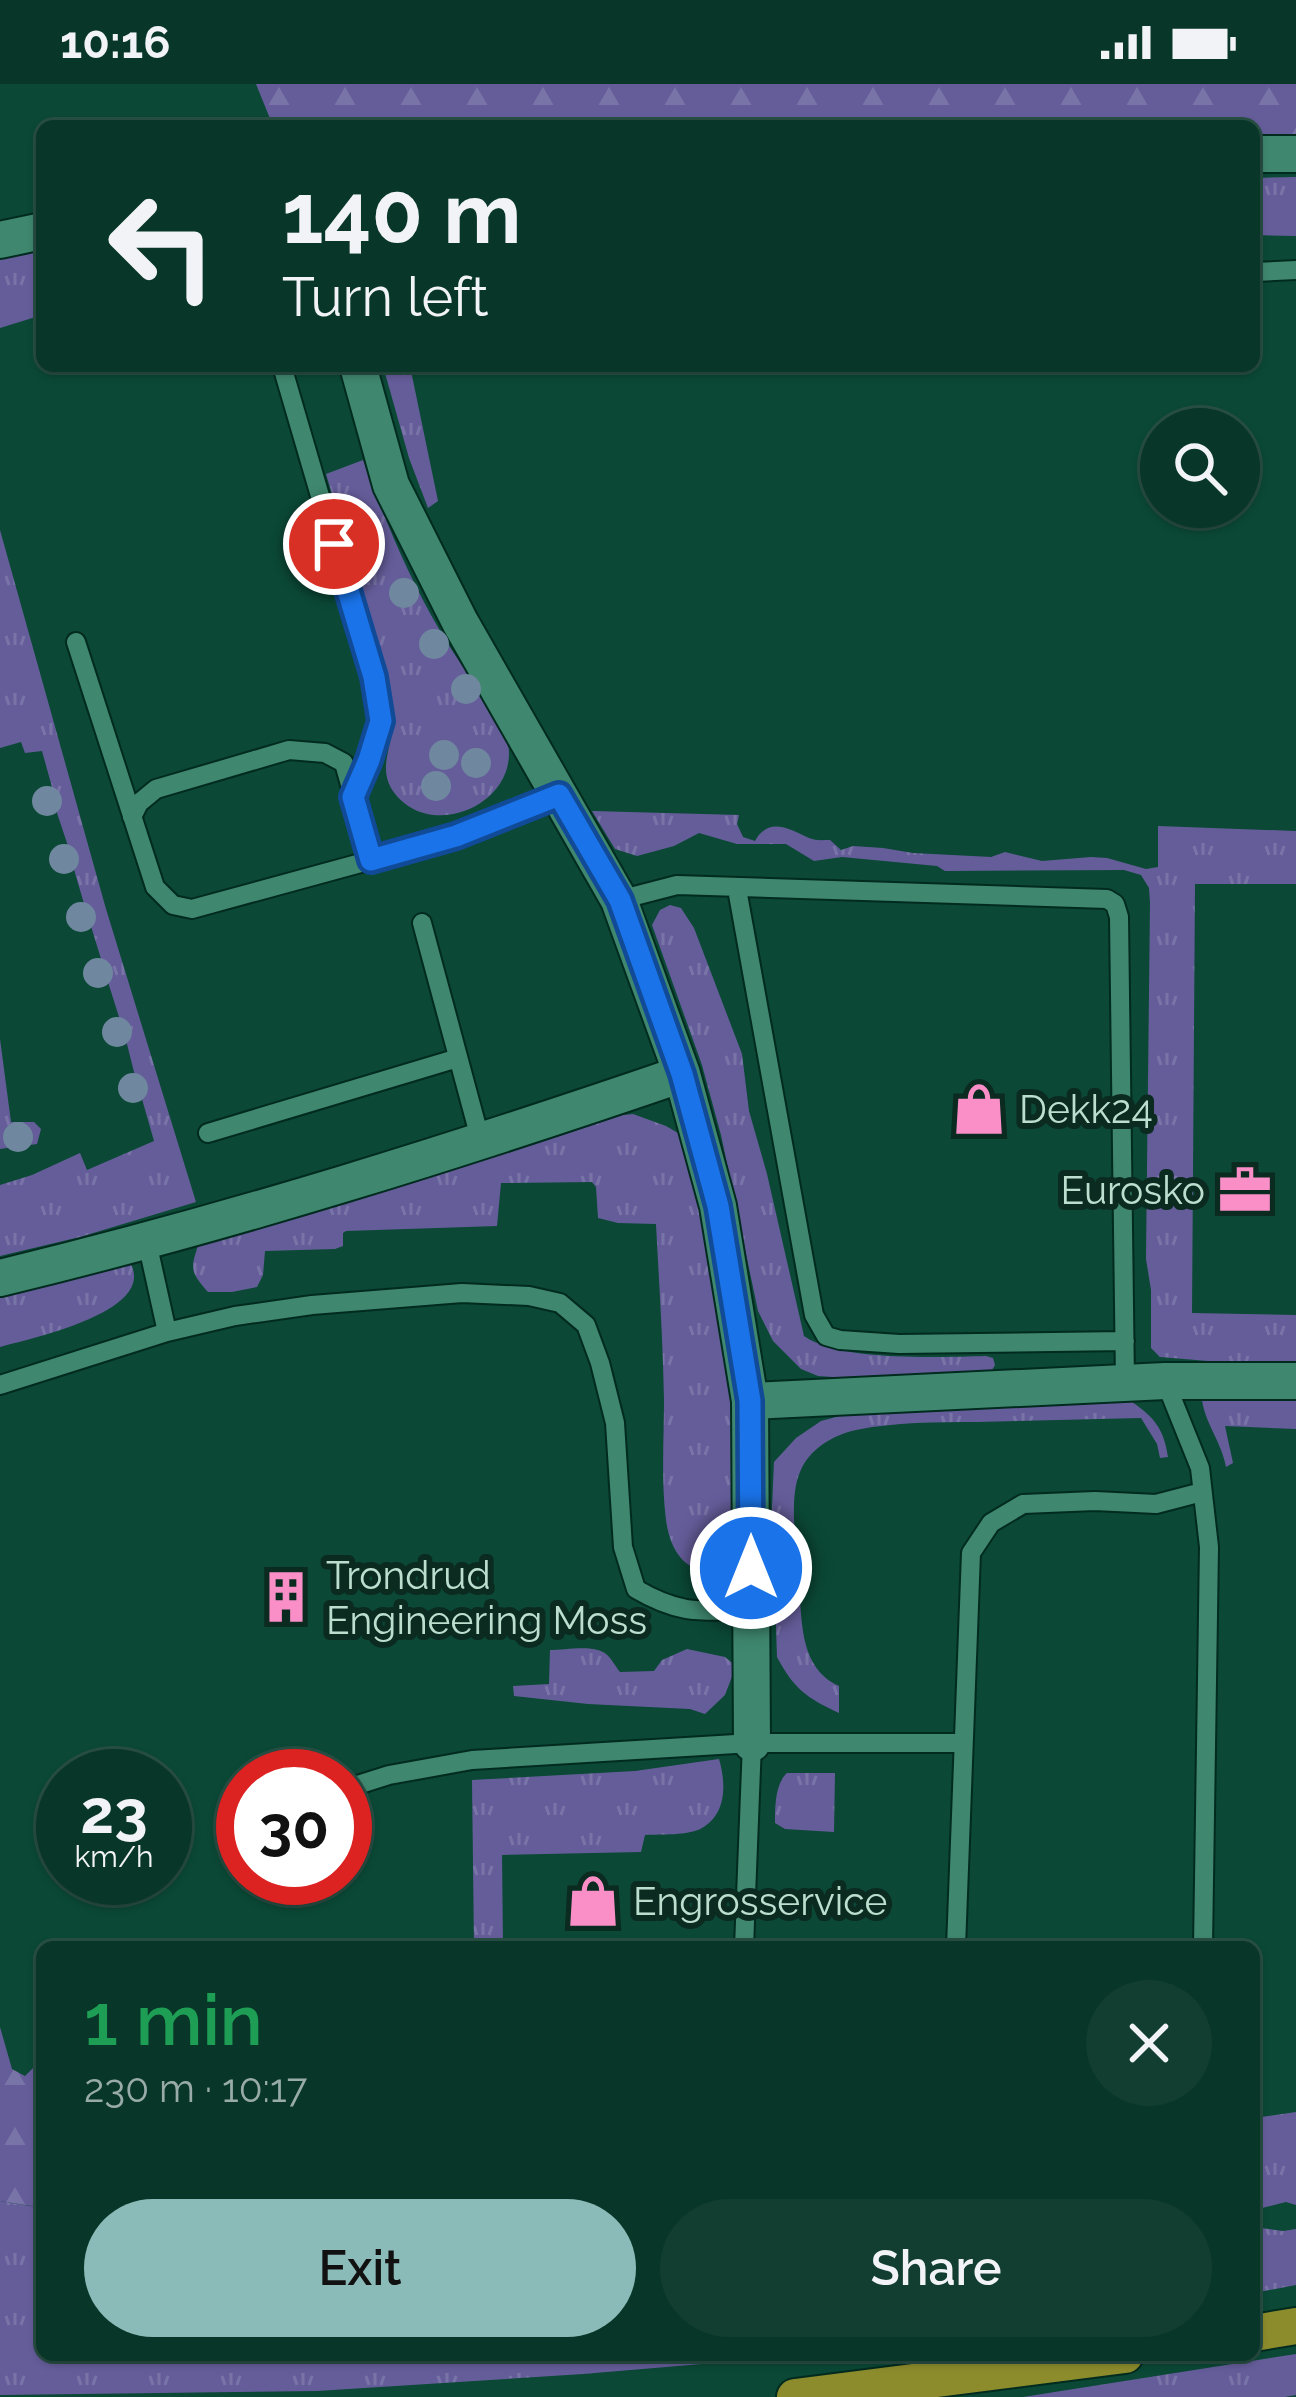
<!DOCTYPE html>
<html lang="en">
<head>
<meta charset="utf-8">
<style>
	body { margin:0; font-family:Raleway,sans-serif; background:#113e30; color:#f1f3f6; height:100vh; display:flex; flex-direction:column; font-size:45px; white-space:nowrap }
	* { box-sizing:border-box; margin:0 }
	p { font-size:39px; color:#98aba8 }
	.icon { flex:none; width:66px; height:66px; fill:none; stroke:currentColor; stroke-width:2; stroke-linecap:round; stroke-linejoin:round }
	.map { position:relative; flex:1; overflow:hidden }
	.drawer { position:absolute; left:36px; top:1857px; width:1224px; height:420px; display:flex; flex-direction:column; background:#083628; border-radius:18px; box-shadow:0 3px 9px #0004,0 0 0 3px #295045 }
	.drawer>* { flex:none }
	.hud { position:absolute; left:36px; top:36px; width:1224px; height:252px; border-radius:18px; box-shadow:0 3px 9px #0004,0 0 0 3px #295045; background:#083628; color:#f1f3f6; overflow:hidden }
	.controls { position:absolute; left:1140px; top:324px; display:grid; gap:24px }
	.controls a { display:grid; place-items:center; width:120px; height:120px; border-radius:50%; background:#083628; box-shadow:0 3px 9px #0004,0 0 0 3px #295045; font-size:60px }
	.speed { position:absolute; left:36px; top:1665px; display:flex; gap:24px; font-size:60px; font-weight:700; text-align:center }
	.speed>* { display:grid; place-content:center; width:156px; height:156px; border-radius:50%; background:#083628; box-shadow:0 3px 9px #0004,0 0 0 3px #295045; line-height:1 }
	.speed small { font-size:30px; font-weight:400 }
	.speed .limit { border:18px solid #d22; background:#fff; color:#111 }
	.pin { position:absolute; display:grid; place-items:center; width:102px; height:102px; color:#fff; margin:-51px; border:6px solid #fff; border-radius:50%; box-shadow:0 3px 12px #0007 }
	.me { position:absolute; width:132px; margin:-66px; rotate:0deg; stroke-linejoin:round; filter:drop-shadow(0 0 9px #0008) }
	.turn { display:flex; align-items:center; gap:42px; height:252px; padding:0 48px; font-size:54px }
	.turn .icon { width:156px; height:156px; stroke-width:2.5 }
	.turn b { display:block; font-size:84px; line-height:102px }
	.round { display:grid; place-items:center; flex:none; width:126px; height:126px; border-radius:63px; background:#113e30 }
	.overview { display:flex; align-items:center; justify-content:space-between; height:204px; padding:0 48px }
	h1 { font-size:72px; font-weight:600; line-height:90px; color:#1e9e55 }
	.cta { display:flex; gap:24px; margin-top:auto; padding:24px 48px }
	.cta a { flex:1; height:138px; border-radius:72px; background:#8bbbb9; color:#111; font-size:48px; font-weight:600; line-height:138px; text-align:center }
	.cta a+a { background:#113e30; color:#f1f3f6 }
	.status { display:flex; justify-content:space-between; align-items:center; height:84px; padding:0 60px; background:#083628; direction:ltr }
	.status svg { height:33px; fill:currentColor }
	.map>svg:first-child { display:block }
	.grass { fill:url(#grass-tufts) }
	.forest { fill:url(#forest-firs) }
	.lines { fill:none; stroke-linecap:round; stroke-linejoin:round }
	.lane-casing { stroke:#022b1f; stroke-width:22 }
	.street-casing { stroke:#022b1f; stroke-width:40 }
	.highway-casing { stroke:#022b1f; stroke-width:40 }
	.lane { stroke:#3f876f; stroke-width:18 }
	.street { stroke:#3f876f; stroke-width:36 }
	.highway { stroke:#8d8c2d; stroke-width:36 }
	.tree { fill:#70889f }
	.route-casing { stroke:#114b97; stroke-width:30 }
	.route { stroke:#1a73e8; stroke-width:21 }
	.labels { text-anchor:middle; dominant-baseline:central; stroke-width:12; stroke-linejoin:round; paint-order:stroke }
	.poi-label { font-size:39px; fill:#bbdecf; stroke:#0b2a20; text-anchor:start }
</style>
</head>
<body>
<div class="status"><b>10:16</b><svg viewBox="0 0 49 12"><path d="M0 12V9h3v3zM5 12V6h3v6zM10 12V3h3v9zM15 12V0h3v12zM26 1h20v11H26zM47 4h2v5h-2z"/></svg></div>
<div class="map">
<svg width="1296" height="2313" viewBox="0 0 1296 2313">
	<defs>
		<pattern id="grass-tufts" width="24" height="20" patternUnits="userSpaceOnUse" patternTransform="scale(3)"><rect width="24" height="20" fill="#655d9a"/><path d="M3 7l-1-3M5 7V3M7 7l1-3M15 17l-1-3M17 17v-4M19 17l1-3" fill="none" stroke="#7974a7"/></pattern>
		<pattern id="forest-firs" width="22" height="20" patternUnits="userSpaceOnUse" patternTransform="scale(3)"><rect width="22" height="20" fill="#655d9a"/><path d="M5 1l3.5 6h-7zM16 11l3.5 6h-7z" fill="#7974a7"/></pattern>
	</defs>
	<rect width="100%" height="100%" fill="#0b4836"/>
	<path class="grass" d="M1296,93V152L1254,151V94Z
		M42,167V231L0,244V175Z
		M383,282H410L438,417L428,424L409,374Z
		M363,376C384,434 408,492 439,545C456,575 477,601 494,631C498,638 505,647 507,655C524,719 427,762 391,704C379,683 392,661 393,640C393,624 390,610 387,595L326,390Z
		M0,446L106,825L196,1118L80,1153L0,1172V1101L32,1091L80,1069L87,1086L154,1057L140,1008L126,1012L123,1001L136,996L125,952L111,955L107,942L120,936L107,895L92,899L88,884L102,878L90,839L78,842L72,827L85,823L73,782L59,785L54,769L69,765L55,723L42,727L38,708L52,703L42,667L25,669L21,658L0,664Z
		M592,727L739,731L737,740L743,753L755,757C769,732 789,745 809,754C816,757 822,756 830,756L841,766L853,762L883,764L913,769L991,773L1005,768L1042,777L1091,773L1107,774L1146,785L1158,783V742L1296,747V800H1195L1192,1229L1296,1231V1279H1232L1160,1273L1151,1264V1206L1146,1175L1150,819L1149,804L1141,791L1124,786L945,787L937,782L842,773L814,777L786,760H737L699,749L674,762L637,772L615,765Z
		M670,821L681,824L694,844L742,970L749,1027L767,1090L804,1252C841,1278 940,1273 986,1272L993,1274L995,1281L991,1288L848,1294L818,1292L801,1285L773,1257L758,1227L721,1051L702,981L652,841L660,826Z
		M0,955L11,1038H34L41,1045L37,1060L0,1065Z
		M633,1030L666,1042L678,1049L686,1061L702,1127L733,1318L735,1439C726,1505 674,1497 666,1436C661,1397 664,1355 664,1316C663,1257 659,1198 656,1140L618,1139L598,1134L596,1103L592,1098L501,1099L497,1142L346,1147L343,1149V1162L335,1165L265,1167L263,1191L257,1203L232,1208H208C188,1186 191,1183 200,1156L614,1032Z
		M129,1177C161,1227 32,1254 0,1263V1209Z
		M1259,1314L1296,1316V1345L1225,1342L1233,1379L1226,1383C1222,1359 1205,1339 1202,1316Z
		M1132,1318C1154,1333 1164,1345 1168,1373L1160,1374L1157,1360L1141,1334C1086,1335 1031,1337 976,1338C936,1338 895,1338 856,1346C833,1351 809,1365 800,1388C788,1415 797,1467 799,1498C802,1536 799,1584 839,1602V1629C807,1614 794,1605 777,1573L772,1424L774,1378L796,1354L821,1337L851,1329Z
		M687,1565L725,1573L736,1582L725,1611L705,1630L690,1625L588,1620L514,1612L513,1602L549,1600L550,1566C566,1566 594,1560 606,1570C612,1575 615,1582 620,1588L654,1587L662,1576Z
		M719,1675C726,1699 727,1730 702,1744C688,1752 661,1750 645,1751L641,1768L502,1771L503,1863H474L472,1696L635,1687Z
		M787,1689H835L834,1748L785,1745L775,1739C775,1723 775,1700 787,1689Z
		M1296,2028V2121L1286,2118L1254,2126V2034Z
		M0,2117L42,2124V2271H808L583,2290L317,2307L0,2311Z
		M1254,2143L1283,2147L1296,2145V2201L1254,2209Z
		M1296,2270V2311L1285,2313H1023Z"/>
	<path class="forest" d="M256,0H1296V50L1254,51V42H273Z
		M0,1943L12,1985L25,1992L35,1982L38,2123L0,2117Z"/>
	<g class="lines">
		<g class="lane-casing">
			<path id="lane" d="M1254,188L1296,186
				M282,282L373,593L381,637L369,676L353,713
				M76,558L155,803L173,821L192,825L456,753L559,711
				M132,733L139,719L156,705L289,666L325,669L344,679L371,776
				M737,805L814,1231L826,1252L840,1256L899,1260L1125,1257
				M619,816L677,801L1107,815L1115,820L1119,833L1125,1299
				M422,839L481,1058
				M208,1049L458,974
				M147,1158L167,1248
				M1165,1297L1200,1384L1209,1463L1203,1863
				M0,1301L167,1248L235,1232L312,1221L462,1209L529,1212L560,1219L586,1241L600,1279L615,1339L623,1463L636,1505C680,1531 701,1527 751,1526
				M345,1705L389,1691L472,1676L752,1659H963
				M744,1863L752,1659
				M956,1863L971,1469L991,1439L1023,1420L1095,1417L1156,1420L1202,1408"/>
		</g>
		<g class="street-casing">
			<path id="street" d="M1254,70H1296
				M0,156L42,147
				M358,282L391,401L460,538L619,816L682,990L718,1122L750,1317L752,1659
				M0,1194C232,1138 457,1067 682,990
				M750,1317L1165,1297H1296"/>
		</g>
		<g class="highway-casing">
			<path id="highway" d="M1254,2249L1296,2242
				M795,2313L1125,2271"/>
		</g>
		<use href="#lane" class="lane"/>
		<use href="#street" class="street"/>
		<use href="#highway" class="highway"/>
	</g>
	<g class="tree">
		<circle cx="404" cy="509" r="15"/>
		<circle cx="434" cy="560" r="15"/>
		<circle cx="466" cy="605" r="15"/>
		<circle cx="444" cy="671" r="15"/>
		<circle cx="476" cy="679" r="15"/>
		<circle cx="436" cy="702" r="15"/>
		<circle cx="47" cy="717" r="15"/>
		<circle cx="64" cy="775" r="15"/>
		<circle cx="81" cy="833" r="15"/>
		<circle cx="98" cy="889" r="15"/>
		<circle cx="117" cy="948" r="15"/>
		<circle cx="133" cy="1004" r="15"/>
		<circle cx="18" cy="1053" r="15"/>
	</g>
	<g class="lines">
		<g class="route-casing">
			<path id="route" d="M334,460L374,593L381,637L369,676L353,713L371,776L456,752L559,711L620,816L682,990L718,1122L750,1317L751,1484"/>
		</g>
		<use href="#route" class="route"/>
	</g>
	<defs>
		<g id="shop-bare" transform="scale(4.14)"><path d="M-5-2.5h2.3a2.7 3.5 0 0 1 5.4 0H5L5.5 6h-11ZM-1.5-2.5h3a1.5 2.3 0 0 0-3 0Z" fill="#fa8fc7" stroke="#0b2a20" stroke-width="2.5" paint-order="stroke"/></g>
		<g id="office-bare" transform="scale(4.14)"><path d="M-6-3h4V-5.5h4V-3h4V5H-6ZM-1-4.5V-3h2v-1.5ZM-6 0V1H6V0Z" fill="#fa8fc7" stroke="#0b2a20" stroke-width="2.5" paint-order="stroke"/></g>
		<g id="building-bare" transform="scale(4.14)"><path d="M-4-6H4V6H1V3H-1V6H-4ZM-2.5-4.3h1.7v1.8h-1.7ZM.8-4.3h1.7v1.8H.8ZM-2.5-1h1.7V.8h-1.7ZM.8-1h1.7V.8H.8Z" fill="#fa8fc7" stroke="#0b2a20" stroke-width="2.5" paint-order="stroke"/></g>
	</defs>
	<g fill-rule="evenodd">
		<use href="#shop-bare" x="979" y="1025"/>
		<use href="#office-bare" x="1245" y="1106"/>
		<use href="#building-bare" x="286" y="1513"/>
		<use href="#shop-bare" x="593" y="1817"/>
	</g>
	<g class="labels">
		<g class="poi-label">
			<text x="1019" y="1025">Dekk24</text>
			<text x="1205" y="1106" text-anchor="end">Eurosko</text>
			<text x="326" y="1491">Trondrud<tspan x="326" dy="45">Engineering Moss</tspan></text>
			<text x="633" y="1817">Engrosservice</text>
		</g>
	</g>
</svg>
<div class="controls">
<a><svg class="icon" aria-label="search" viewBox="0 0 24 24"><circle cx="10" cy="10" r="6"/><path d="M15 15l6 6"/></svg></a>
</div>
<div class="speed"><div>23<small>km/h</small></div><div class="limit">30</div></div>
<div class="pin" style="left:334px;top:460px;background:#d93025"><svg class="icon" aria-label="arrive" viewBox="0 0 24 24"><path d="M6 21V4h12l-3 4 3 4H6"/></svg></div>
<svg class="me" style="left:751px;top:1484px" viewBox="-20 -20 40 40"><circle r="17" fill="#1a73e8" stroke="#fff" stroke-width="3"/><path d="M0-11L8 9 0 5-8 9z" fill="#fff"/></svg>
<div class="hud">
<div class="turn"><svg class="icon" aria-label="left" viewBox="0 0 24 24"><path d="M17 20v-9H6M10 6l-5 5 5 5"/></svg><div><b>140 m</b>Turn left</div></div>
</div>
<section class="drawer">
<div class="overview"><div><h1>1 min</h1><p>230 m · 10:17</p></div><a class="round"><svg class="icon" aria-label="close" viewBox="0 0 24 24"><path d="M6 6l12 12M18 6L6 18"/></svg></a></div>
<div class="cta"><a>Exit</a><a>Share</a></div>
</section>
</div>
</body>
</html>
